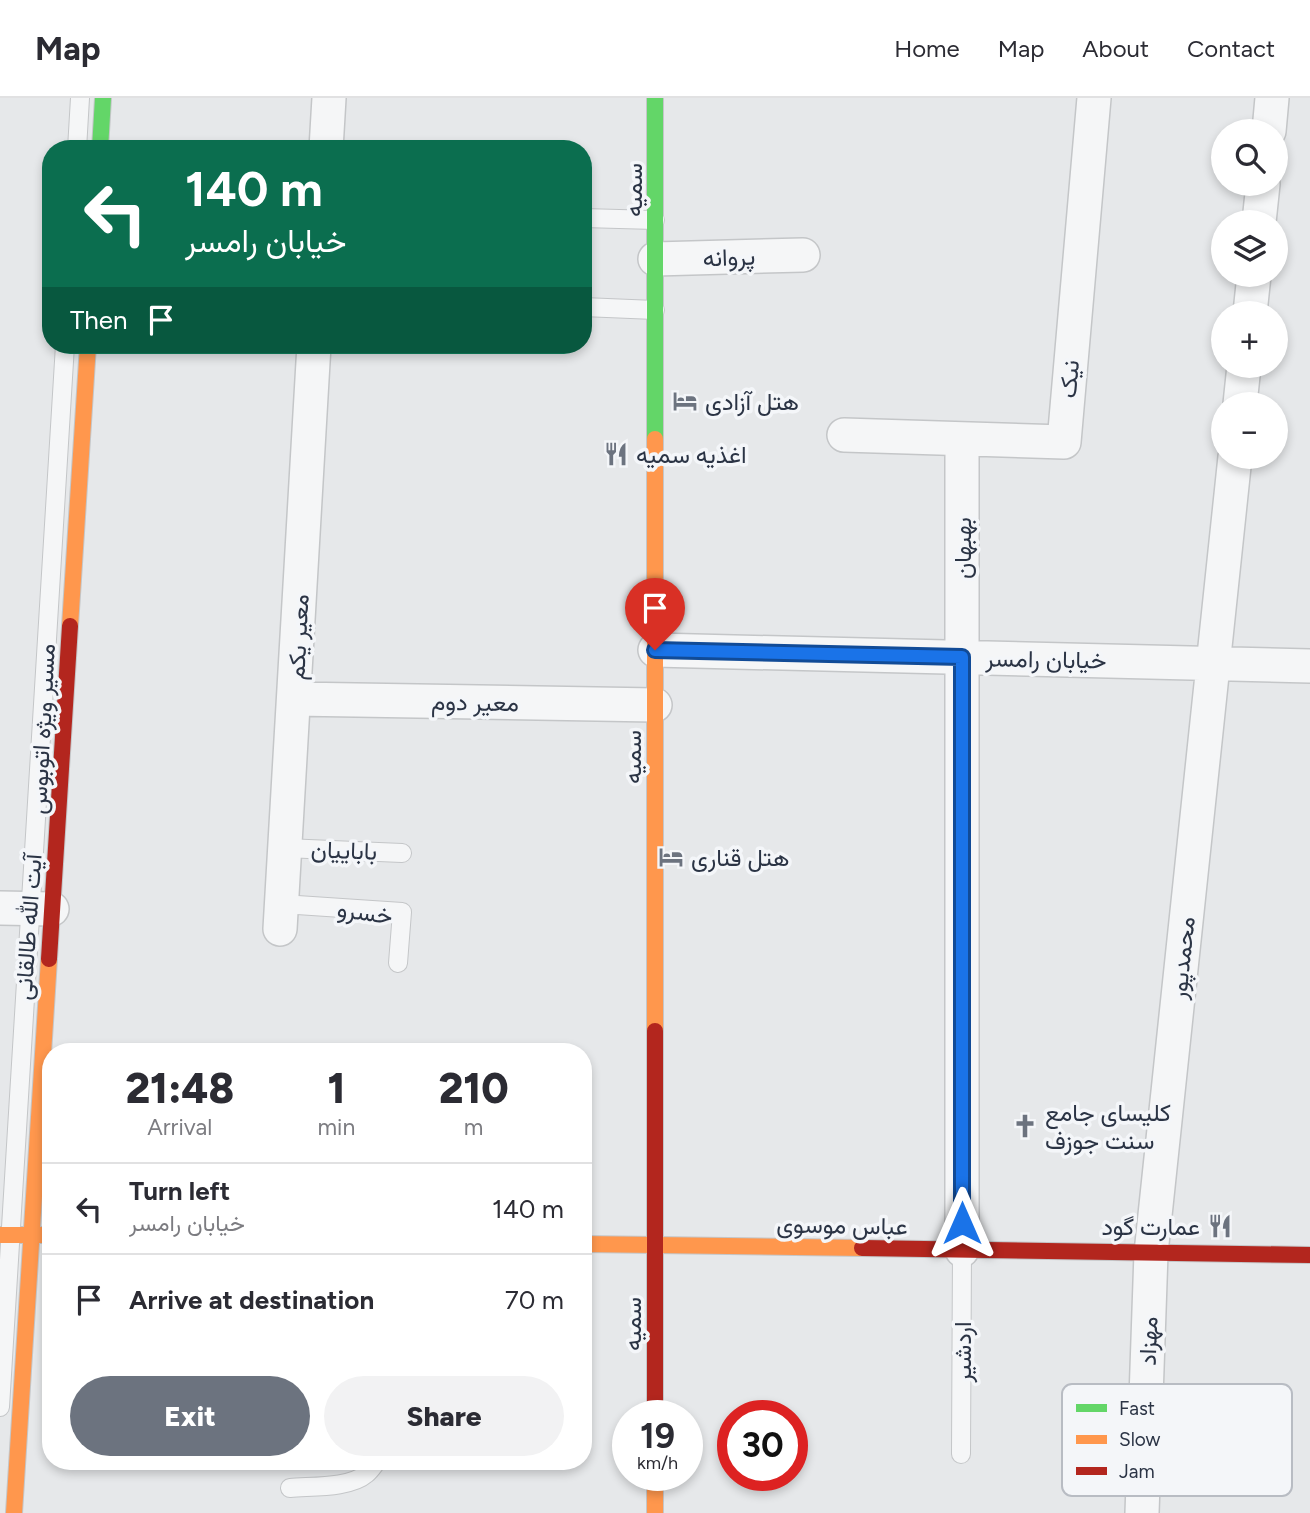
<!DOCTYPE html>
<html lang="en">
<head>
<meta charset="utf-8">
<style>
	body { margin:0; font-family:Figtree,Vazirmatn,sans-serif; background:#f2f2f3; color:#2b2b33; height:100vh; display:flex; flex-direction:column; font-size:26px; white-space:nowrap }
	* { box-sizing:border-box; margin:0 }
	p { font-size:23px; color:#7c7c81 }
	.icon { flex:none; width:38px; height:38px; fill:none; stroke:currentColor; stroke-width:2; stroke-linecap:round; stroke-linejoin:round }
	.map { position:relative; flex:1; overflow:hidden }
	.sheet { position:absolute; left:42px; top:945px; width:550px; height:427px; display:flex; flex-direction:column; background:#fff; border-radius:28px; box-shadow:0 4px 10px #0003 }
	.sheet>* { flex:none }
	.hud { position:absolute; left:42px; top:42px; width:550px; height:214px; border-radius:28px; box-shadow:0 4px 10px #0003; background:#0b6e4f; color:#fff; overflow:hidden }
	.tools { position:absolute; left:1211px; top:21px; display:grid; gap:14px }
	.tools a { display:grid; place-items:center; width:77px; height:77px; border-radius:50%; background:#fff; box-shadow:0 4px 10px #0003; font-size:35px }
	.speed { position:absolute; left:612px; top:1302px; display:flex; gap:14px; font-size:35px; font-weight:700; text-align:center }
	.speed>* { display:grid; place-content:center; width:91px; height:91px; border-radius:50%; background:#fff; box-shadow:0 4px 10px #0003; line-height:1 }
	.speed small { font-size:18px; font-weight:400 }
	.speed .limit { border:10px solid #d22; background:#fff; color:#111 }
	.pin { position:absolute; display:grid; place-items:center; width:60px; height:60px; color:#fff; margin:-72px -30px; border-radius:50% 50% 50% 0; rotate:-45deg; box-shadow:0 0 7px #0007 }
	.pin .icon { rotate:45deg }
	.me { position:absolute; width:77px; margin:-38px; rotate:0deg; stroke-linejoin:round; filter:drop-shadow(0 0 5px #0008) }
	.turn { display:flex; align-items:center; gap:24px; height:147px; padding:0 28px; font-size:32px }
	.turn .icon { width:91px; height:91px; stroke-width:2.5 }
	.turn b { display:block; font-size:49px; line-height:60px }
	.then { display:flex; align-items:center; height:66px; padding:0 28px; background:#0003; gap:14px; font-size:26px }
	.eta { display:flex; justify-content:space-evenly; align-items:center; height:119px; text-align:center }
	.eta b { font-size:42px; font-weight:800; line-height:49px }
	.primary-button { display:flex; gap:14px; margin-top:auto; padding:14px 28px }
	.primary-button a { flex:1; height:80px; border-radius:42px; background:#6c737f; color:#fff; font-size:28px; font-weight:800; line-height:80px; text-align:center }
	.primary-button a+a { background:#f2f2f3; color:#2b2b33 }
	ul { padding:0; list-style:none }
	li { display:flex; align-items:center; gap:21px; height:91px; padding:0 28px; border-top:2px solid #e1e1e2 }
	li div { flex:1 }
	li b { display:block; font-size:26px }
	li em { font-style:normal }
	header { display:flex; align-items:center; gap:42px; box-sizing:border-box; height:98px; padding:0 35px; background:#fff; border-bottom:2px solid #e1e1e2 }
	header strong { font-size:33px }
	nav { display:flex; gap:38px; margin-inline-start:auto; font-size:24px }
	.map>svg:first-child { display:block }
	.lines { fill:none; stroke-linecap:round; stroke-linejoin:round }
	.lane-casing { stroke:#c4c6c8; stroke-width:20 }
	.street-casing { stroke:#c4c6c8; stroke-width:36 }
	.fast-casing { stroke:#c4c6c8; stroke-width:18 }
	.slow-casing { stroke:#c4c6c8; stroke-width:18 }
	.jam-casing { stroke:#c4c6c8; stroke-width:18 }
	.lane { stroke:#f5f6f7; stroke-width:18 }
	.street { stroke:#f5f6f7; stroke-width:33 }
	.fast { stroke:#63d668; stroke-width:16 }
	.slow { stroke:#ff974d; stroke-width:16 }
	.jam { stroke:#b3261e; stroke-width:16 }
	.route-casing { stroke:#114b97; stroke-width:18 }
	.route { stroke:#1a73e8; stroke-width:12 }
	.labels { text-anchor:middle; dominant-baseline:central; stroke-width:7; stroke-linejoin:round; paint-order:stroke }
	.street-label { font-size:24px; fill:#2b3445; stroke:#f4f6f9 }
	.poi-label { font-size:24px; fill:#2b3445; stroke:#f4f6f9; text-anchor:start }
	.key { fill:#f4f6f9; stroke:#b8bcc3; stroke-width:2 }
	.key-label { font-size:19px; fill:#2b3445 }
</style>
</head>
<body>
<header>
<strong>Map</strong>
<nav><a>Home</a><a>Map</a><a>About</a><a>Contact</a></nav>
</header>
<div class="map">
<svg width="1310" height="1415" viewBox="0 0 1310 1415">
	<rect width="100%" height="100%" fill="#e6e8ea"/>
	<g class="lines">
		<g class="lane-casing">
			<path id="lane" d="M77,51L80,0
				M583,120L655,122
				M583,209L655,212
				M285,750L402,755
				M282,806L402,814L398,865
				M0,1309L65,247
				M961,1356L962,1152
				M290,1390C312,1388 350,1390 366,1376C370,1373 374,1367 377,1363"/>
		</g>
		<g class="street-casing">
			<path id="street" d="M1269,33L1272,0
				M326,51L329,0
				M1259,124L1263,86
				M655,161L803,157
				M1250,215L1254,177
				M1240,306L1244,268
				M844,337L1064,344L1094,0
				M655,552L1310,568
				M294,601L655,607
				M0,810L52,811
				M280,831L314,247
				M962,1152V341
				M1142,1415L1151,1155L1235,359"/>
		</g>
		<g class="fast-casing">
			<path id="fast" d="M655,0V341
				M100,51L103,0"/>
		</g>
		<g class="slow-casing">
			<path id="slow" d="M655,341V933
				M70,528L88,247
				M0,1137H51
				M583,1146L862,1150
				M655,1377V1415
				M14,1415L49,861"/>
		</g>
		<g class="jam-casing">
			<path id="jam" d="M49,861L70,528
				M655,933V1318
				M862,1150L1310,1157"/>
		</g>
		<use href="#lane" class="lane"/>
		<use href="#street" class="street"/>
		<use href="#fast" class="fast"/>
		<use href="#slow" class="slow"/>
		<use href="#jam" class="jam"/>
	</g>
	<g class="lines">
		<g class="route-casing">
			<path id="route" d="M655,552L962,559V1125"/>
		</g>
		<use href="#route" class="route"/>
	</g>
	<defs>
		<g id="hotel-bare" transform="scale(1.89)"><path d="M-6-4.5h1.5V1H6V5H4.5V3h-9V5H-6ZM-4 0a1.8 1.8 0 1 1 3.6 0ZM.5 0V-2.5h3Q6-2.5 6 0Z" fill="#6c737f" stroke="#f4f6f9" stroke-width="2.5" paint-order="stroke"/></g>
		<g id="restaurant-bare" transform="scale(1.89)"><path d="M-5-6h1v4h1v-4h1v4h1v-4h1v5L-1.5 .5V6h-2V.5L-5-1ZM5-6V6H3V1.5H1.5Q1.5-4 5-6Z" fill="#6c737f" stroke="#f4f6f9" stroke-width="2.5" paint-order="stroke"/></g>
		<g id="church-bare" transform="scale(1.89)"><path d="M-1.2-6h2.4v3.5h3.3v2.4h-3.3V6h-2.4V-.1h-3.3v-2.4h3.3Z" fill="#6c737f" stroke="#f4f6f9" stroke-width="2.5" paint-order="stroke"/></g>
	</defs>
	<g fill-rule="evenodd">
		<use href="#hotel-bare" x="685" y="303"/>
		<use href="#restaurant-bare" x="616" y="356"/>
		<use href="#hotel-bare" x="671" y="759"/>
		<use href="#church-bare" x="1025" y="1028"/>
		<use href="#restaurant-bare" x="1220" y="1128"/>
	</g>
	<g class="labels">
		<g class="street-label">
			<text transform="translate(633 92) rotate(-90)">سمیه</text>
			<text transform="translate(729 159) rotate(-2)">پروانه</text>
			<text transform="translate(1069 281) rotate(-85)">نیک</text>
			<text transform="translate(962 450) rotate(-90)">بهبهان</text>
			<text transform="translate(298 539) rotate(-87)">معیر یکم</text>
			<text transform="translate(1046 561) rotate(1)">خیابان رامسر</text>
			<text transform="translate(475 604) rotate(1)">معیر دوم</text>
			<text transform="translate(42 631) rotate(-87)">مسیر ویژه اتوبوس</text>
			<text transform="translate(632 659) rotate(-90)">سمیه</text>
			<text transform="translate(344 752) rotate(2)">باباییان</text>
			<text transform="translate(365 814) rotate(8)">خسرو</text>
			<text transform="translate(28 829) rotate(-86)">آیت الله طالقانی</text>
			<text transform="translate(1182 860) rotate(-84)">محمدپور</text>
			<text transform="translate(842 1127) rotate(1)">عباس موسوی</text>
			<text transform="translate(632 1226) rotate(-90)">سمیه</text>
			<text transform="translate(1148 1243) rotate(-88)">مهزاد</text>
			<text transform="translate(962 1254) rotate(-90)">اردشیر</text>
		</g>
		<g class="poi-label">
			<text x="705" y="303">هتل آزادی</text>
			<text x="636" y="356">اغذیه سمیه</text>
			<text x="691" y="759">هتل قناری</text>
			<text x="1045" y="1014">کلیسای جامع<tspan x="1045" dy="28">سنت جوزف</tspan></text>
			<text x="1200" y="1128" text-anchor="end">عمارت گود</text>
		</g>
	</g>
	<rect x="1062" y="1286" width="230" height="112" rx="10" class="key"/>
	<rect x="1076" y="1306" width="31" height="8" fill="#63d668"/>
	<rect x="1076" y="1337" width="31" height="9" fill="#ff974d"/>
	<rect x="1076" y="1369" width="31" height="8" fill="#b3261e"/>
	<g class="key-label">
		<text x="1119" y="1317">Fast</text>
		<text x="1119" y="1348">Slow</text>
		<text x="1119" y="1380">Jam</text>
	</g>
</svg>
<div class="tools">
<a><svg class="icon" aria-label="search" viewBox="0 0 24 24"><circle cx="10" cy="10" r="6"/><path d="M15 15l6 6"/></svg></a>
<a><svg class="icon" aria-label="layers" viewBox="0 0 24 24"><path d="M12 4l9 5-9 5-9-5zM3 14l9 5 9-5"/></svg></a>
<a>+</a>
<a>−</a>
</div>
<div class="speed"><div>19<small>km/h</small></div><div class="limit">30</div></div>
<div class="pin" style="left:655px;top:552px;background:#d93025"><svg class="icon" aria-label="arrive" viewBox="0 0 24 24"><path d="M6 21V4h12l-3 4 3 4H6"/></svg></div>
<svg class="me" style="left:962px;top:1125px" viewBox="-20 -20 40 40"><path d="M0-17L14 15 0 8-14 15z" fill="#1a73e8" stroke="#fff" stroke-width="4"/></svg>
<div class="hud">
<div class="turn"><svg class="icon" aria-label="left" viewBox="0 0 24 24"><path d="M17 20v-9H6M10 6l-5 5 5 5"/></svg><div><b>140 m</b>خیابان رامسر</div></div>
<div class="then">Then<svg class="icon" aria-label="arrive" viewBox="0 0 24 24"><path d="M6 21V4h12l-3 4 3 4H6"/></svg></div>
</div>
<section class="sheet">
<div class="eta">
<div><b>21:48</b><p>Arrival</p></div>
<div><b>1</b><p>min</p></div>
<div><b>210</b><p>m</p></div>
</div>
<ul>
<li><svg class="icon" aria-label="left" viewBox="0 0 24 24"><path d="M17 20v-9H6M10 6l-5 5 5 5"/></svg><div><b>Turn left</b><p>خیابان رامسر</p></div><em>140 m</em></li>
<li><svg class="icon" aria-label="arrive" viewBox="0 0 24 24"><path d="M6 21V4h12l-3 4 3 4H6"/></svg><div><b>Arrive at destination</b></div><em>70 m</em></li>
</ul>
<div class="primary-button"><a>Exit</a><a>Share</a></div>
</section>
</div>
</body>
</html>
